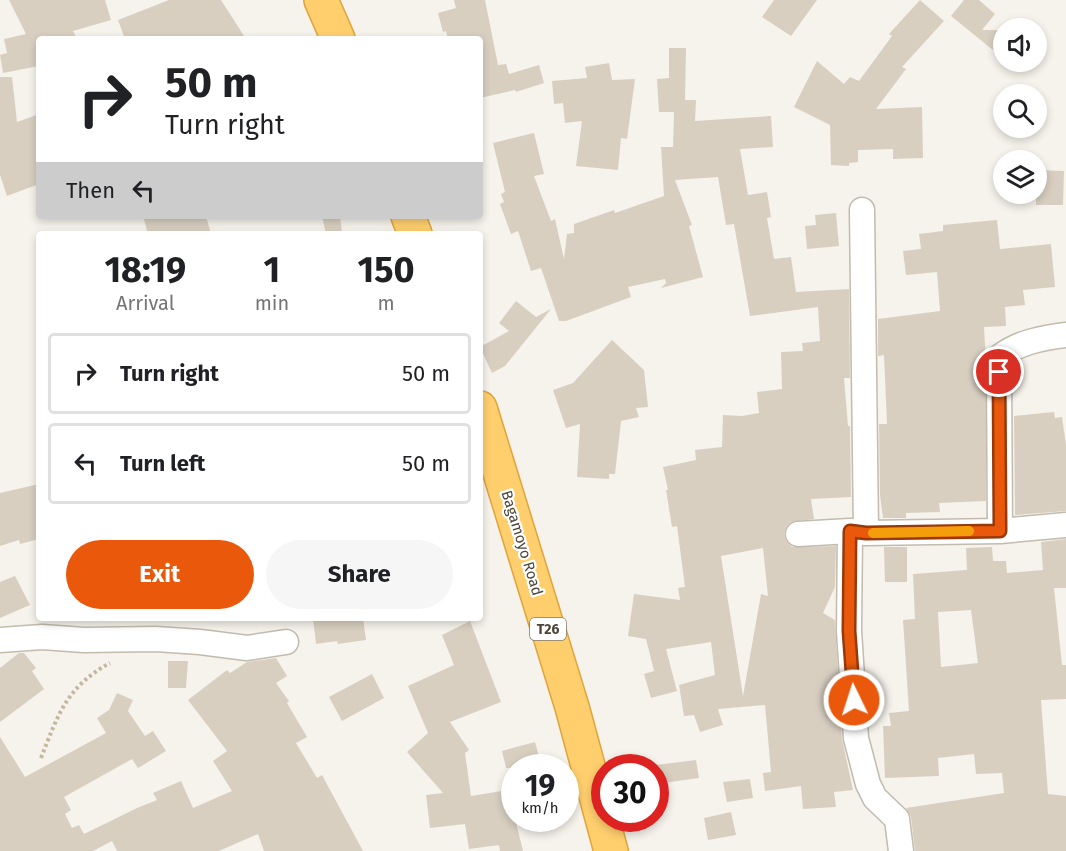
<!DOCTYPE html>
<html lang="en">
<head>
<meta charset="utf-8">
<style>
	body { margin:0; font-family:"Fira Sans",sans-serif; background:#f6f6f6; color:#202124; height:100vh; display:flex; flex-direction:column; font-size:22px; white-space:nowrap }
	* { box-sizing:border-box; margin:0 }
	p { font-size:20px; color:#757577 }
	.icon { flex:none; width:33px; height:33px; fill:none; stroke:currentColor; stroke-width:2; stroke-linecap:round; stroke-linejoin:round }
	.map { position:relative; flex:1; overflow:hidden }
	.side { position:absolute; left:36px; top:231px; width:447px; height:390px; display:flex; flex-direction:column; background:#fff; border-radius:6px; box-shadow:0 3px 9px #0003 }
	.side>* { flex:none }
	.guide { position:absolute; left:36px; top:36px; width:447px; height:183px; border-radius:6px; box-shadow:0 3px 9px #0003; background:#fff; color:#202124; overflow:hidden }
	.tools { position:absolute; left:993px; top:18px; display:grid; gap:12px }
	.tools a { display:grid; place-items:center; width:54px; height:54px; border-radius:50%; background:#fff; box-shadow:0 3px 9px #0003; font-size:30px }
	.speed { position:absolute; left:501px; top:754px; display:flex; gap:12px; font-size:30px; font-weight:700; text-align:center }
	.speed>* { display:grid; place-content:center; width:78px; height:78px; border-radius:50%; background:#fff; box-shadow:0 3px 9px #0003; line-height:1 }
	.speed small { font-size:15px; font-weight:400 }
	.speed .limit { border:9px solid #d22; background:#fff; color:#111 }
	.pin { position:absolute; display:grid; place-items:center; width:51px; height:51px; color:#fff; margin:-26px; border:3px solid #fff; border-radius:50%; box-shadow:0 2px 6px #0007 }
	.me { position:absolute; width:66px; margin:-33px; rotate:356deg; stroke-linejoin:round; filter:drop-shadow(0 0 4px #0008) }
	.turn { display:flex; align-items:center; gap:21px; height:126px; padding:0 30px; font-size:27px }
	.turn .icon { width:78px; height:78px; stroke-width:2.5 }
	.turn b { display:block; font-size:42px; line-height:51px }
	.then { display:flex; align-items:center; height:57px; padding:0 30px; background:#0003; gap:12px; font-size:22px }
	.eta { display:flex; justify-content:space-evenly; align-items:center; height:102px; text-align:center }
	.eta b { font-size:36px; font-weight:700; line-height:42px }
	.cta { display:flex; gap:12px; margin-top:auto; padding:12px 30px }
	.cta a { flex:1; height:69px; border-radius:36px; background:#ea580c; color:#fff; font-size:24px; font-weight:700; line-height:69px; text-align:center }
	.cta a+a { background:#f6f6f6; color:#202124 }
	ul { padding:0; list-style:none }
	li { display:flex; align-items:center; gap:18px; height:81px; margin:0 12px 9px; padding:0 18px; border:3px solid #e0e0e0; border-radius:6px }
	li div { flex:1 }
	li b { display:block; font-size:22px }
	li em { font-style:normal }
	.map>svg:first-child { display:block }
	.building { fill:#d8cfc1; fill-rule:evenodd }
	.lines { fill:none; stroke-linecap:round; stroke-linejoin:round }
	.minor-casing { stroke:#c2bbae; stroke-width:27 }
	.highway-casing { stroke:#e0a43c; stroke-width:36 }
	.path { stroke:#c4b79f; stroke-width:4; stroke-dasharray:3 3; stroke-linecap:butt }
	.minor { stroke:#fff; stroke-width:24 }
	.highway { stroke:#ffcf6e; stroke-width:33 }
	.route-casing { stroke:#983908; stroke-width:15 }
	.route { stroke:#ea580c; stroke-width:10 }
	.slow { stroke:#f59e0b; stroke-width:10 }
	.labels { text-anchor:middle; dominant-baseline:central; stroke-width:4.5; stroke-linejoin:round; paint-order:stroke }
	.shield { fill:#fff; stroke:#817c74; stroke-width:1.5 }
	.shield-label { font-size:14px; font-weight:bold; fill:#4b4439 }
	.street-label { font-size:15px; fill:#4b4439; stroke:#fff }
</style>
</head>
<body>
<div class="map">
<svg width="1066" height="851" viewBox="0 0 1066 851">
	<rect width="100%" height="100%" fill="#f6f3ec"/>
	<path class="building" d="M9,0H105L111,20L73,31L77,39H39V66L3,73L0,55L7,53L4,39L26,34Z
		M169,0H221L246,39H125L118,20Z
		M454,0H485L498,65L506,64L509,74L539,65L544,83L516,92L515,90L480,98V39H448L446,31L443,32L438,13L456,8Z
		M774,0H817L791,36L762,17Z
		M920,0L944,21L902,67L906,69L876,109L922,107L923,158L893,159V149L858,150V162L849,163V166L831,165L830,125L794,107L817,61L844,84L850,77L859,81L892,36L889,34Z
		M964,0H979L995,14L982,30H1004V59L951,16Z
		M669,48H686L685,100H696L695,121L771,116L773,147L740,149L748,195L767,192L771,217L767,218L774,259L791,257L796,292L849,289L850,378H844L848,426H850L851,497L811,499L814,519L791,522L786,527L784,534L786,541L792,547L836,546L835,587L823,613L835,620L842,739L853,790L834,792L836,807L803,809L801,786L765,791L763,773L771,772L765,705L718,709L723,725L700,732L694,715L684,716L679,685L715,675L711,642L666,649L677,691L651,698L644,674L654,671L646,639L628,636L634,594L680,600L678,588L685,587L677,526L672,527L666,490H668L663,467L696,460L695,450L722,447L723,415L742,416L759,413L757,392L782,389L781,352L803,351L802,343L820,341L818,307L750,316L734,224L726,225L718,177L675,180L692,225L689,226L703,277L661,288L666,283L665,279L628,287L631,297L566,321H559L541,268L531,271L518,231L511,234L500,204L504,202L501,194L505,192L493,143L534,133L544,174L534,176L551,221L555,219L564,259L567,234L574,233V224L614,210L615,213L664,196L661,147H673L674,112H659L657,79L669,78ZM763,548L768,596L761,594L743,696L721,556Z
		M609,63L612,80L635,79L627,139L621,138L618,170L576,166L582,121L565,123L563,103L554,104L552,81L587,78L585,67Z
		M0,77H12L17,122L39,114V184L7,196L0,175Z
		M1036,170L1064,171L1063,205H1036Z
		M836,213L839,246L807,249L805,226L816,225L815,215Z
		M143,216H206L211,234H148Z
		M322,216H340L342,234H326Z
		M997,220L1000,249L1051,244L1055,287L1023,290L1025,305L1005,307L1006,326L984,327L986,363V501L939,503L940,512L906,513V518H883L880,495L879,424H887L884,355L878,356V319L940,311L937,272L906,275L903,251L921,249L919,234L943,231V225Z
		M516,301L536,317L551,309L505,366L492,373L480,347L509,331L499,323Z
		M612,340L644,370L648,407L636,408L639,417L621,421L615,474H609V479L577,477L580,424L566,428L553,390L573,383Z
		M1054,412L1055,418L1062,417L1066,445V511L1015,515L1014,416Z
		M39,484V539L20,544L19,540L0,546V493Z
		M1066,539V588H1054L1062,665H1066V699L1041,700L1048,794L1066,796V851H915L911,817L906,808L1004,793L1002,773L976,774L974,754L938,758L939,776L885,778L883,726H891L889,713L909,711L903,620L915,619L913,574L967,570L966,548L992,547L993,561H1006L1007,573L1043,570L1041,542ZM971,610L978,663L941,667L938,612Z
		M884,547H907V582H885Z
		M15,576L30,605L0,618V582Z
		M313,618H363L366,640L338,644L337,641L316,644Z
		M470,621L501,702L450,722L469,750L465,753L471,796L508,790L523,851H500L499,845L469,849L465,824L430,828L426,795L443,793L407,752L428,733L408,686L454,665L442,635Z
		M19,653H24L36,668L32,671L44,689L0,722V668Z
		M276,658L287,676L276,683L289,701L287,703L307,737L296,743L317,778L322,775L363,851H264L258,834L219,851H117L112,841L93,851H0V737L25,777L106,733L97,718L109,710L117,693L133,700L128,711L145,736L153,731L166,751L138,768L132,759L64,797L71,810L65,814L72,828L79,825L84,834L137,808L157,800L153,793L181,781L193,808L232,791L213,761L227,751L188,700L227,670L230,673L247,662Z
		M168,661H188L186,688H168Z
		M372,674L384,698L342,721L329,697Z
		M535,742L542,768H506L502,751Z
		M696,760L699,778L656,784V765Z
		M750,779L753,798L727,802L723,782Z
		M731,812L736,835L708,840L704,818Z"/>
	<g class="lines">
		<g class="minor-casing">
			<path id="minor" d="M862,210L866,533
				M850,531L849,631L856,738L868,784L875,798L897,819L901,851
				M1000,531L999,372L1001,356C1019,342 1043,338 1066,335
				M798,534L850,531L866,533L1000,531L1066,525
				M0,640L42,637L84,640L156,639L200,642L247,648L286,642"/>
		</g>
		<g class="highway-casing">
			<path id="highway" d="M321,0L338,39
				M408,216L415,234
				M480,408L572,707L611,851"/>
		</g>
		<path class="path" d="M41,758C58,715 66,687 110,663"/>
		<use href="#minor" class="minor"/>
		<use href="#highway" class="highway"/>
	</g>
	<g class="lines">
		<g class="route-casing">
			<path id="route" d="M854,700L849,631L850,531L866,533L1000,531L999,372"/>
		</g>
		<use href="#route" class="route"/>
		<path class="slow" d="M873,533L969,531"/>
	</g>
	<g class="labels">
		<rect class="shield" x="530" y="618" width="36" height="22" rx="4.5"/>
		<g class="shield-label">
			<text x="548" y="629">T26</text>
		</g>
		<g class="street-label">
			<text transform="translate(522 543) rotate(73)">Bagamoyo Road</text>
		</g>
	</g>
</svg>
<div class="tools">
<a><svg class="icon" aria-label="sound" viewBox="0 0 24 24"><path d="M4 9h4l5-4v14l-5-4H4zM17 9q2 3 0 6"/></svg></a>
<a><svg class="icon" aria-label="search" viewBox="0 0 24 24"><circle cx="10" cy="10" r="6"/><path d="M15 15l6 6"/></svg></a>
<a><svg class="icon" aria-label="layers" viewBox="0 0 24 24"><path d="M12 4l9 5-9 5-9-5zM3 14l9 5 9-5"/></svg></a>
</div>
<div class="speed"><div>19<small>km/h</small></div><div class="limit">30</div></div>
<div class="pin" style="left:999px;top:372px;background:#d93025"><svg class="icon" aria-label="arrive" viewBox="0 0 24 24"><path d="M6 21V4h12l-3 4 3 4H6"/></svg></div>
<svg class="me" style="left:854px;top:700px" viewBox="-20 -20 40 40"><circle r="17" fill="#ea580c" stroke="#fff" stroke-width="3"/><path d="M0-11L8 9 0 5-8 9z" fill="#fff"/></svg>
<div class="guide">
<div class="turn"><svg class="icon" aria-label="right" viewBox="0 0 24 24"><path d="M7 20v-9h11M14 6l5 5-5 5"/></svg><div><b>50 m</b>Turn right</div></div>
<div class="then">Then<svg class="icon" aria-label="left" viewBox="0 0 24 24"><path d="M17 20v-9H6M10 6l-5 5 5 5"/></svg></div>
</div>
<section class="side">
<div class="eta">
<div><b>18:19</b><p>Arrival</p></div>
<div><b>1</b><p>min</p></div>
<div><b>150</b><p>m</p></div>
</div>
<ul>
<li><svg class="icon" aria-label="right" viewBox="0 0 24 24"><path d="M7 20v-9h11M14 6l5 5-5 5"/></svg><div><b>Turn right</b></div><em>50 m</em></li>
<li><svg class="icon" aria-label="left" viewBox="0 0 24 24"><path d="M17 20v-9H6M10 6l-5 5 5 5"/></svg><div><b>Turn left</b></div><em>50 m</em></li>
</ul>
<div class="cta"><a>Exit</a><a>Share</a></div>
</section>
</div>
</body>
</html>
